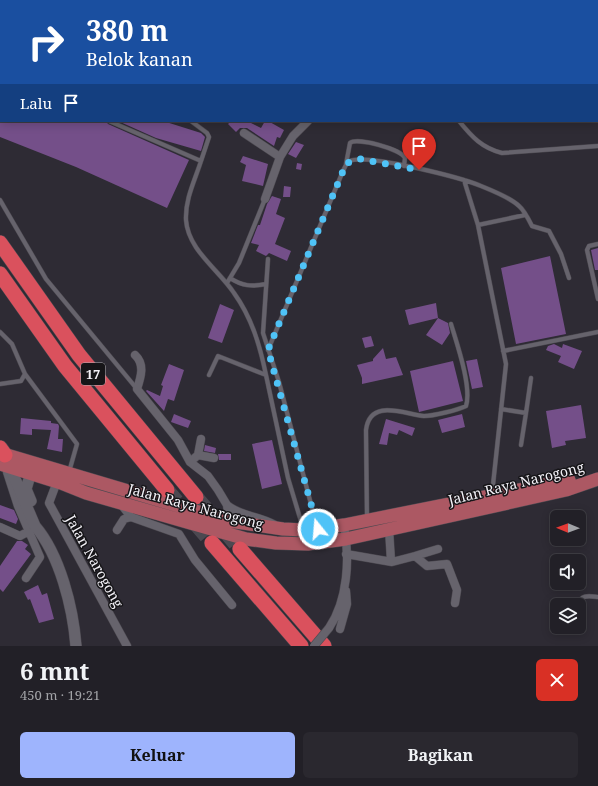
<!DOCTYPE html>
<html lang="id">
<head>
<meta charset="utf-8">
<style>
	body { margin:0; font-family:"Noto Serif",serif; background:#2a282f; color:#f1f3f6; height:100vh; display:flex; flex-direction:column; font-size:15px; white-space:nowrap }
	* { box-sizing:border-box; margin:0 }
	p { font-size:13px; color:#a2a3a7 }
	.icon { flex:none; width:22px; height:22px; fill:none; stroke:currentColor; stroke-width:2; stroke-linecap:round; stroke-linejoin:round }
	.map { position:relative; height:646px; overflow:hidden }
	.side { display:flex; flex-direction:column; background:#222027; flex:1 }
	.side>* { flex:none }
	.hud { position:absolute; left:0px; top:0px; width:598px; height:122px; box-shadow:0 2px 10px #0003,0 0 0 1px #3f3e44; background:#1a4fa0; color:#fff; overflow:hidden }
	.needle { width:26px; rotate:271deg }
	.fabs { position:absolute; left:550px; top:510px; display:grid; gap:8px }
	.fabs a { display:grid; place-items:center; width:36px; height:36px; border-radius:6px; background:#222027; box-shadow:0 2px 10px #0003,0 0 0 1px #3f3e44; font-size:20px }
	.pin { position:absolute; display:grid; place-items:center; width:34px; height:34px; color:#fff; margin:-41px -17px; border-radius:50% 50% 50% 0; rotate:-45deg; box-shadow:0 0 4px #0007 }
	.pin .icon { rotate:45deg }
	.me { position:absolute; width:44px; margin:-22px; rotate:343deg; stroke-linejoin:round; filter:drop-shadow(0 0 3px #0008) }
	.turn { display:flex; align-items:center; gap:14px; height:84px; padding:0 20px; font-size:18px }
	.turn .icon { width:52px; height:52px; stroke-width:2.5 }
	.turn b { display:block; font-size:28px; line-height:34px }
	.then { display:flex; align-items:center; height:38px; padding:0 20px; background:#0003; gap:8px; font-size:15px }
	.round { display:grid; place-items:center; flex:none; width:42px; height:42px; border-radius:6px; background:#2a282f }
	.head { display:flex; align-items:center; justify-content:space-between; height:68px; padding:0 20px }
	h1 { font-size:24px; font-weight:700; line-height:30px }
	.primary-button { display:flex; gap:8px; margin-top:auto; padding:8px 20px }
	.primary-button a { flex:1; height:46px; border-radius:6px; background:#9eb4fd; color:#111; font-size:16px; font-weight:700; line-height:46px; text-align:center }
	.primary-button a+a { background:#2a282f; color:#f1f3f6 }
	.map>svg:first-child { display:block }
	.building { fill:#744f89 }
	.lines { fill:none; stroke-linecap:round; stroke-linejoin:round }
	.highway-tunnel { stroke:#4c4951; stroke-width:15; stroke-dasharray:15 8; stroke-linecap:butt }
	.lane-casing { stroke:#4c4950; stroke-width:5 }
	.street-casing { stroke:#4c4950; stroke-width:9 }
	.secondary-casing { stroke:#4c4950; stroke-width:12 }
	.primary-casing { stroke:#4c4950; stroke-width:14 }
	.highway-casing { stroke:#4c4950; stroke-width:16 }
	.lane { stroke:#66636c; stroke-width:4 }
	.street { stroke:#66636c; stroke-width:8 }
	.secondary { stroke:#66636c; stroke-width:11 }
	.primary { stroke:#ac5863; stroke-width:13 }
	.highway { stroke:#da515d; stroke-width:15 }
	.street-bridge-casing { stroke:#4c4950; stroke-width:9; stroke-linecap:butt }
	.street-bridge { stroke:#66636c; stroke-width:8 }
	.route { stroke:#4fc3f7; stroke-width:7; stroke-dasharray:0 12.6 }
	.labels { text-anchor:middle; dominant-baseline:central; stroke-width:3; stroke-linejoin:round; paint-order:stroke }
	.shield { fill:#161518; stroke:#b1afb4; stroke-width:1 }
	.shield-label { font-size:13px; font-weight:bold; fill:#f3f1f7 }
	.street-label { font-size:14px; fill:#f3f1f7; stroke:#161518 }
</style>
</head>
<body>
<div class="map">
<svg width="598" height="646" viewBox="0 0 598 646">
	<rect width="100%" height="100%" fill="#2e2b34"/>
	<path class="building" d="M0,121H106L108,124L189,160L167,208L76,167L0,137Z
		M118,121H163L201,133L205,137L201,151L156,138Z
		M231,121H247L261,128L265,121H268L284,130L280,138L277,137L274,146L247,128H240L236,132L228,124Z
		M296,142L304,145L296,158L288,154Z
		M243,156L268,164L263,186L242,181L246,165L240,162Z
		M297,163L302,164L301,170L296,169Z
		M284,186L291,187L290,197H283Z
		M272,196L281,199L276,214L285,218L275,244L291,251L287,261L269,253L266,256L256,251L259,245L251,243L258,225H260L267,204Z
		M598,248V270H595L591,250Z
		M550,256L566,334L516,344L501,268Z
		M436,303L438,318L448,323L450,333L442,345L426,335L438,318L409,325L405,310Z
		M220,304L234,310L222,343L208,338Z
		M371,336L374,346L365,348L362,338Z
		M554,344L562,348L563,344L582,351L574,369L558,362L561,356L546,350L548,346Z
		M383,348L386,359L396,357L403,375L362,384V378L357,365L373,361V359Z
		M477,359L483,387L472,389L466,361Z
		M453,361L463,401L419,412L410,371Z
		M169,364L184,370L174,401L168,399L164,411L146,391L147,390L160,396L163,386L161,385Z
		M581,405L586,438L565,441L566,445L552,448L546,411Z
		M174,414L191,421L188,428L171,422Z
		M462,414L465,427L442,433L438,420Z
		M21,418L51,421V423L58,424L59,426L58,439H63L62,452L47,449L51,430L32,429V435L20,434Z
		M386,419L415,428L412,436L399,430L397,435L389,433L387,445L379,444Z
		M272,440L282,484L262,489L252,444Z
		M205,445L216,448L215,453L204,451Z
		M218,454H231V460H219Z
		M0,505L14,510L18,519L16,524L0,518Z
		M17,541H22L28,545L25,549L31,554L3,592L0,589V566Z
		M38,585L42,595L47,593L54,619L39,623L30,599L28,600L24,592Z"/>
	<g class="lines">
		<path class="highway-tunnel" d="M167,490L212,543
			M196,497L240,549"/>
		<g class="lane-casing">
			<path id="lane" d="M597,49H598
				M0,75H1
				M109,121L201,161C195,180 185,199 186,220C188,250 219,270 234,293C252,318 260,346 266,375
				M191,121L207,133L209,137L201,161
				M459,121C472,137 482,148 502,153L598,146
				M346,164L350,143C357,137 401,149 405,158L404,166
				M464,180L478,225L506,364L492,494
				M0,200L46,279L137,389
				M478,225L525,215
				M598,244L589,246L587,250L598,299
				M268,259L263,333L279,382L317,527
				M230,278C242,286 252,287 266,284
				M227,283L239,263L265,199
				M0,332L12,344L25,374L77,444L69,472
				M268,350L343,171C345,167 346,163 350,161C366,153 462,178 481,186C491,190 512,199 519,206C524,210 529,220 532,226L549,231L561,254L569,278
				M503,351L598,332
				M209,375L218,356L266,375L288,478L303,528
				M0,384L21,381L25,374
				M501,409L526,413L531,378
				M521,445L526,413
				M367,519L366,430C370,398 404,414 424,416C433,416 458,410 466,406C472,387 457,344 451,324
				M578,605C581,594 589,596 598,597"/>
		</g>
		<g class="street-casing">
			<path id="street" d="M402,1V0
				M244,133L280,157
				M265,199L280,157L293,136L308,121
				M135,355C145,364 141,377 137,389L178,440L190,462L208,476L218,490L227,505L229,521
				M198,455L214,458
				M190,462L198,455L201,439
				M7,472L18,506L40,557L26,578
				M55,487L49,503L127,646
				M120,503L131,517L179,534L195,560L232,605
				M227,505C242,517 257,515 275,525
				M0,527L20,536L29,531
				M389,529L391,561
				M117,530L124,519L131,517
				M346,554L392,562L415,556L427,566L447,564L457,590L455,603
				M415,556L438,549
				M329,628C348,600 350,558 344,525
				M340,629L347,604L346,591"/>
		</g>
		<g class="secondary-casing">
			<path id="secondary" d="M13,474L35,526C60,555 73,608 76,646
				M29,479L26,489L31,501"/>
		</g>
		<g class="primary-casing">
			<path id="primary" d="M0,453L229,521L283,529L304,530L344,525L569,480
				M0,464L61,483L86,493L246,539L276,543L308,544L346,539L566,490L598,479"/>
		</g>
		<g class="highway-casing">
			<path id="highway" d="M0,243L79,355L196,497
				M0,274L65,366L167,490
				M0,448L5,455
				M212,543L301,646
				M240,549L324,646"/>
		</g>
		<use href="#lane" class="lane"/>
		<use href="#street" class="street"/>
		<use href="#secondary" class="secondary"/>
		<use href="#primary" class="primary"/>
		<use href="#highway" class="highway"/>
		<g class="street-bridge-casing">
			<path id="street-bridge" d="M314,646L329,628"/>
		</g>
		<use href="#street-bridge" class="street-bridge"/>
	</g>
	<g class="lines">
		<path class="route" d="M318,529L268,350L346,164L351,161L360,159L419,170"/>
	</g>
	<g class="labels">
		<rect class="shield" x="81" y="363" width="24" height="22" rx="3"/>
		<g class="shield-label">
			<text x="93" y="374">17</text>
		</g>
		<g class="street-label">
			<text transform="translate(516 483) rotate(-14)">Jalan Raya Narogong</text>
			<text transform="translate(196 506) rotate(15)">Jalan Raya Narogong</text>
			<text transform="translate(95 561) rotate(61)">Jalan Narogong</text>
		</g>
	</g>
</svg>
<div class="fabs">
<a><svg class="needle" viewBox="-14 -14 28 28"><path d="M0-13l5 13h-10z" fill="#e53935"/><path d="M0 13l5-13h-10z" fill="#a2a3a7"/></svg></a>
<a><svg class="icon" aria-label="sound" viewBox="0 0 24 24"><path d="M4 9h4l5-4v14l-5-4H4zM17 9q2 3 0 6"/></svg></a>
<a><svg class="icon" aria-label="layers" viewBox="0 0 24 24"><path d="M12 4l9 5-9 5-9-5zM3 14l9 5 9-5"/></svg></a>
</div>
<div class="pin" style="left:419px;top:170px;background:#d93025"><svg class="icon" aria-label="arrive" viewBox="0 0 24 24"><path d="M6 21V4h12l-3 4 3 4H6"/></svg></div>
<svg class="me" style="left:318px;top:529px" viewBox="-20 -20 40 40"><circle r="17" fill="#4fc3f7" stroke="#fff" stroke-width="3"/><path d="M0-11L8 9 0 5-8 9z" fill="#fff"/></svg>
<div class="hud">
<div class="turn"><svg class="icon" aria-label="right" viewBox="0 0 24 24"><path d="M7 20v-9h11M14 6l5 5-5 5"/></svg><div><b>380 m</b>Belok kanan</div></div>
<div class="then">Lalu<svg class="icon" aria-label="arrive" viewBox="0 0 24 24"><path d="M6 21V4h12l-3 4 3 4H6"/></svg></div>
</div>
</div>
<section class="side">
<div class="head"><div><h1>6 mnt</h1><p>450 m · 19:21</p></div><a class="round" style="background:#d93025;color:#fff"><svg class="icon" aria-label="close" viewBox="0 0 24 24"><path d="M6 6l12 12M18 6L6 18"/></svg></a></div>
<div class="primary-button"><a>Keluar</a><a>Bagikan</a></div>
</section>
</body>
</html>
